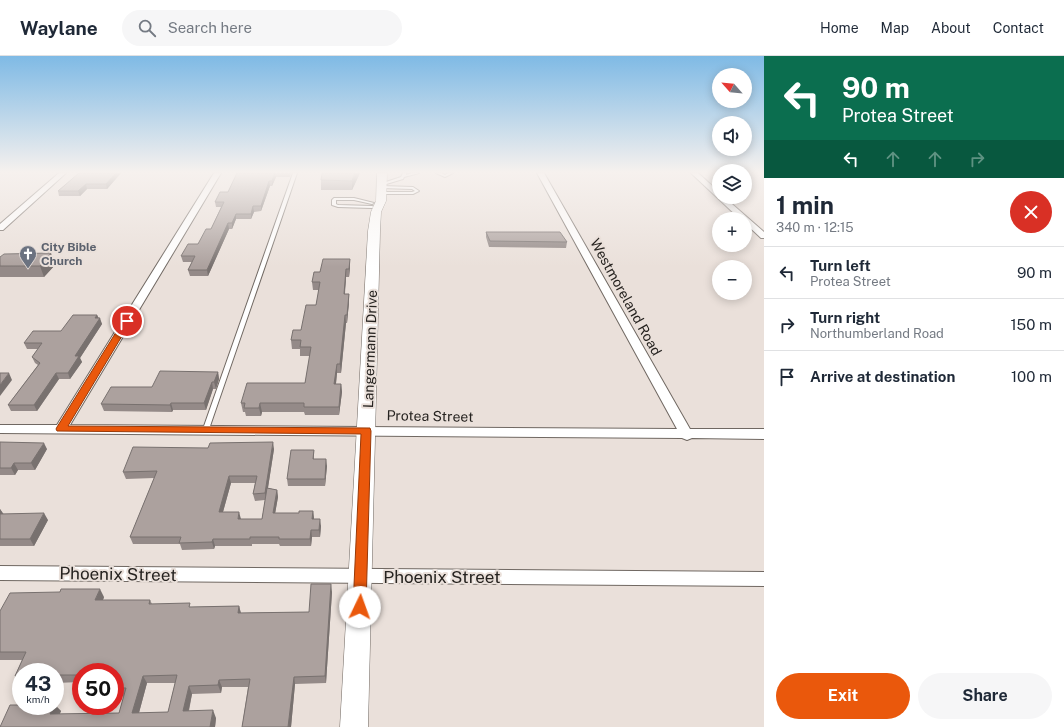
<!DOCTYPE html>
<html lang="en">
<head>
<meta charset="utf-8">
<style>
	body { margin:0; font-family:"Public Sans",sans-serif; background:#f6f6f7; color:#1f2937; height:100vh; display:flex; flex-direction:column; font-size:15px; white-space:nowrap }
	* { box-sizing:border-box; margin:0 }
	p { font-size:13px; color:#747a83 }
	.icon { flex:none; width:22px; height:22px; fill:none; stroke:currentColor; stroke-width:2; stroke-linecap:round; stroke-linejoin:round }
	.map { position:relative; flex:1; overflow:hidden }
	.panel { display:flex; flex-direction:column; background:#fff; width:300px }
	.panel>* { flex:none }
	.guide { background:#0b6e4f; color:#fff; overflow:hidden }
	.needle { width:26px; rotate:297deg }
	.fabs { position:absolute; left:712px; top:12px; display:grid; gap:8px }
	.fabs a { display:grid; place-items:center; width:40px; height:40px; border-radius:50%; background:#fff; box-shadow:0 2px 10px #0003; font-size:20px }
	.speed { position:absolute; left:12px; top:607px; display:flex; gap:8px; font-size:20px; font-weight:700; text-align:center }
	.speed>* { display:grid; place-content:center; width:52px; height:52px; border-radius:50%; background:#fff; box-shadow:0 2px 10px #0003; line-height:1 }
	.speed small { font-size:10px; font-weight:400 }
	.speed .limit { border:6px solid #d22; background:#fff; color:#111 }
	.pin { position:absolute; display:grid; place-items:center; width:34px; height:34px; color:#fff; margin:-17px; border:2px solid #fff; border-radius:50%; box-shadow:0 1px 4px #0007 }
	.me { position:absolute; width:44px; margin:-22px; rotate:3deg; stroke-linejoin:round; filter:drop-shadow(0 0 3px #0008) }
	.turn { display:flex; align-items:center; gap:14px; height:84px; padding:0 12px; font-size:18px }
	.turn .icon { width:52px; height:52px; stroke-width:2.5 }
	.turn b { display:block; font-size:28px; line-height:34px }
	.lanes { display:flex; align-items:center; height:38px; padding:0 12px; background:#0003; justify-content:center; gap:20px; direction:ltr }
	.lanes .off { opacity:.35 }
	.round { display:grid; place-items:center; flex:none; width:42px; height:42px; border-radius:21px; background:#f6f6f7 }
	.head { display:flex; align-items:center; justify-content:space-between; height:68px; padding:0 12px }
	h1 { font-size:24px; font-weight:700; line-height:30px }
	.cta { display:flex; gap:8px; margin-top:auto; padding:8px 12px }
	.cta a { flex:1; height:46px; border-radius:24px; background:#ea580c; color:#fff; font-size:16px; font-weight:700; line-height:46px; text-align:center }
	.cta a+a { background:#f6f6f7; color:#1f2937 }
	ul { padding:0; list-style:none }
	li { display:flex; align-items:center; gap:12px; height:52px; padding:0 12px; border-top:1px solid #e0e1e3 }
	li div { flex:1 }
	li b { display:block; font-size:15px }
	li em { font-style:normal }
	header { display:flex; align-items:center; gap:24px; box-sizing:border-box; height:56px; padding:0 20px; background:#fff; border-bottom:1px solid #e0e1e3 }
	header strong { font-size:19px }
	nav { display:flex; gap:22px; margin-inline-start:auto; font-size:14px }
	.search { width:280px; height:36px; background:#f6f6f7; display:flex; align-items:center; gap:10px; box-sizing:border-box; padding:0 14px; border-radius:22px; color:#747a83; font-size:15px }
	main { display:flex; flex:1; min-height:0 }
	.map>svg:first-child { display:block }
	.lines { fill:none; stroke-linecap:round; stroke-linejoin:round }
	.lane-casing { stroke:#706862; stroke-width:2 }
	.street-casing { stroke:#706862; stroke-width:2 }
	.secondary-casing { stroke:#706862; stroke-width:1 }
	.lane { fill:#fff; fill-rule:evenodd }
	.street { fill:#fff; fill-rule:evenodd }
	.secondary { fill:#fff; fill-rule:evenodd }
	.wall { fill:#948a88; fill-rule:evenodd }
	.shaded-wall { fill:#78716f }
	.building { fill:#aca19e; stroke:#78716f; fill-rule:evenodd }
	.route { fill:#ea580c; stroke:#983908 }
	.labels { text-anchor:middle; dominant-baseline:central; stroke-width:4; stroke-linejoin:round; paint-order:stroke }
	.far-worship-label { font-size:12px; font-weight:bold; fill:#5b616d; stroke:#eae0da; text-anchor:start }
	.street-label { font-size:14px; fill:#262320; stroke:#eae0da }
	.near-street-label { font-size:17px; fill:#262320; stroke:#eae0da }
</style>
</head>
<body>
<header>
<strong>Waylane</strong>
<div class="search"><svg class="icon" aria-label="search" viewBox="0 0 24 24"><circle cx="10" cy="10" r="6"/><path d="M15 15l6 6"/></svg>Search here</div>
<nav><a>Home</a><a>Map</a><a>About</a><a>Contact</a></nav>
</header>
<main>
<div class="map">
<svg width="764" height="671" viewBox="0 0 764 671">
	<rect width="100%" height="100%" fill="#eae0da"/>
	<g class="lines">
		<g class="lane-casing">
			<path id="lane" d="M293,117H297L209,373L208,375H204L203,373Z
				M403,117H406V119L412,117H419L404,121L403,123L383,129L380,128L401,121Z
				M436,117H441L445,119L448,117H453L445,121Z
				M382,130L413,131L419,135L413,138H381L379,137L380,136H412L415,135L412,133L381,132L380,131Z
				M334,142H354L374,147L372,148L354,144H336V148L338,149L372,150L374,151L372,152L338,151L332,149V144Z"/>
		</g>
		<g class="street-casing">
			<path id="street" d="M59,117H66L3,174H0V168Z
				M214,117H221L70,369L677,373L537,117H544L690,373H764V383L692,382L687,384L682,382L0,377V369H57Z
				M691,117H698L719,136V141H724L764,176V182H761L745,167V163H740Z
				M0,510L764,516V530L0,524Z"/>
		</g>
		<g class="secondary-casing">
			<path id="secondary" d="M377,117H387L386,145L381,156L380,175L368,671H340L368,175L371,156L376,145Z"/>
		</g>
		<use href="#lane" class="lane"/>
		<use href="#street" class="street"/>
		<use href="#secondary" class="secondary"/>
	</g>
	<path class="wall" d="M79,117H121L107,133H87L80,140H59L58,135Z
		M236,117H291L290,121H276L272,130H270L261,155L254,156L251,163H236L232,173H229L208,220H190L188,214L192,206H183L181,200L198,188L211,173L221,151H216L215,146L228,136L237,118Z
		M322,117H360L352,134H321V124Z
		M486,176L567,186L566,192L489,191L486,181Z
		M0,201L55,209L44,221H0Z
		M350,203V211L349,221H346L345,238H349V246L347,267H346L341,317H337L336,328H341L342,336L339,359H305L304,356H262L261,360H246L245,356H243L241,347L305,327L310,300H300V293H292L291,284L301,274L316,249L319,234H313L312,226L320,216Z
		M97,259L102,268L80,302L82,306L70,323H59L37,355H11L8,349L38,309L35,307L32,301L38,293H27L24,287L61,275Z
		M218,316L219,323L216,333H213L206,354H173L172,356L104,355L101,348L152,331Z
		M0,386L47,393L35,414H18L15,419H0Z
		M208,392L274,393L268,432L277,434L278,441L275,457H299L313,455L314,463L321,470L320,481H312L311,490H280L279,488H252V490H215L214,493L182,494L180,488H133L130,481L154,422L126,423L123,416ZM231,427H255L253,438L255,445L265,444L262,463H241L223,456Z
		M314,394V403L327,410L325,430H288L287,423Z
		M0,453L3,458L48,464L34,490H0Z
		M332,536L326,627L295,628L291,671H242L248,631H222L221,637L192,638L189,655L216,662L215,671H0L55,650V649L61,655L59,658L119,657L124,640H115V616H81V626L55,627V616H21V626L15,620L22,604H0V605V555L104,541L103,544H150L152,548L192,551L239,550L241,557L309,556ZM147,627H175L168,656L139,657Z"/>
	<path class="shaded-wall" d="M116,117H121L107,133L106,128Z
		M275,117L276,121L272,130V125Z
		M355,117H360L352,134V125Z
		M269,125L270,130L261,155V150Z
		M86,128L87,133L80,140L78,135Z
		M253,150L254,156L251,163V158Z
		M236,158V163L232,173V167Z
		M228,167L229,173L208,220L207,214Z
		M51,197L55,209L44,221L40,210Z
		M350,203V211L349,221V213Z
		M346,213V221L344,246V238Z
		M349,238V246L347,267V259Z
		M97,259L99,263L100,262L102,268L80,302L82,306L70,323L68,317L75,300Z
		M345,259L346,267L341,317L340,308Z
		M337,308V317L335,336L334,328Z
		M218,316L219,323L216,333L214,326Z
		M9,317L12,324L0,340V329Z
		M56,317L59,323L37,355L34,349Z
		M212,326L213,333L206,354L204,347Z
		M341,328L342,336L339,359V351Z
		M171,347L173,354L172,356L170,349Z
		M260,347L262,356L261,360L259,352Z
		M273,386L274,393L266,444L265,437Z
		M44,387L47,393L35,414L31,407Z
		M326,403L327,410L325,430V423Z
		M14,407L18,414L15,419L11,412Z
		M229,420L231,427L221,463L219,456Z
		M277,434L278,441L274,464L273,457Z
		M0,453L5,460L0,462Z
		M313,455L314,462L313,470L312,463Z
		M239,456L241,463H238Z
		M44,457L48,464L34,490L30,483Z
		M320,463L321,470L320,481L319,474Z
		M311,474L312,481L311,490L310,483Z
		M213,483L215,490L214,493L212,486Z
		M331,528L332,536L326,627L325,620Z
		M100,533L104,541L100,552L95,544Z
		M239,550L241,558L238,557Z
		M143,620L147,627L137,664L132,657Z
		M294,621L295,628L291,671H288Z
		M219,624L222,631L221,637L218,629Z
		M189,630L192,638L187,662L183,655Z
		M55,649L61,655L57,666L50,658L54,650H55Z
		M213,654L216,662L215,671H210Z"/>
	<path class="building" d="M79,117H116L106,128H86L78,135H58Z
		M237,117H275L272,125H269L261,150H253L251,158H236L232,167H228L207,214H188L195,200H181L188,188H198L206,173H211L224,146H215L220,136H228Z
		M322,117H355L352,125L321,124Z
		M486,176H560L567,186L490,185Z
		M51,197L40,210H0V201L4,198Z
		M323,203H350L349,213H346L344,238H349L347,259H345L340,308H337L334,328H341L339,351H304V347H260L259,352H244L245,347H241L247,327H305L311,291H300L301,284H291L293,274H301L306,249H316L320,226H312L314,216H320Z
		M73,259H97L95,262H100L75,300H79L68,317H56L34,349H8L40,307L32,301L42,287H24L33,275H61Z
		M160,315L218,316L214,326H212L204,347H171L170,349L101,348L111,331H152Z
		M0,317H9L0,329Z
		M0,386L44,387L31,407H14L11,412H0Z
		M273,386L265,437L253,438L257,420H229L219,456H239L238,463H262L267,432L277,434L273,457H299V455H313L312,463H320L319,474H311L310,483H279V481H250V483H213L212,486L179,487L181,481H130L157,415L123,416L133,391L208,392L210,387Z
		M291,394H314L313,403H326L325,423H287Z
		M44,457L30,483H0V458Z
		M311,528H331L325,620L294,621L288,671H242L250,623L219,624L218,629L189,630L183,655L213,654L210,671H0L10,649H21V650H54L50,658L119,657L126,632H115V616H81V619H55V616H21V620H15L26,596H0V555L10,537L60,536L61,533H100L95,544H150L149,548L190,547L189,551L239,550L238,557L309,556ZM177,619L168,656L132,657L143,620Z"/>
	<linearGradient id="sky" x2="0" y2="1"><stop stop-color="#7fbae5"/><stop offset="0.55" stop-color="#f6f1ee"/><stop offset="1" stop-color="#f6f1ee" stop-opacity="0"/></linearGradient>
	<rect width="764" height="211" fill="url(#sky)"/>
	<path class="route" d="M127,263L131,265L68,370L370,372L371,375L366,551L364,555L360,557L355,555L353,551L361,378L57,375L56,373L57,371L123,265Z"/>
	<defs>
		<g id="church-pin" transform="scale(0.9)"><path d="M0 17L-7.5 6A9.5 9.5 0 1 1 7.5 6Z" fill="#6b7280" stroke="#eae0da"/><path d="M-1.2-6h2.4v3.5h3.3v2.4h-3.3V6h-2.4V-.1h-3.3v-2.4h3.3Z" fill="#fff"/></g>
	</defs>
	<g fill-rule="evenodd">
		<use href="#church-pin" x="28" y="198"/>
	</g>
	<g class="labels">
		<g class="far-worship-label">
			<text x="41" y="191">City Bible<tspan x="41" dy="14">Church</tspan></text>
		</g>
		<g class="street-label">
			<text transform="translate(626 241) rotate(61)">Westmoreland Road</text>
			<text transform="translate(370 293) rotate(-88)">Langermann Drive</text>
			<text transform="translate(430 360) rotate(1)">Protea Street</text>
		</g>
		<g class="near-street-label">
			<text transform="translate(118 518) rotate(1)">Phoenix Street</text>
			<text x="442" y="521">Phoenix Street</text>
		</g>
	</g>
</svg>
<div class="fabs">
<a><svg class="needle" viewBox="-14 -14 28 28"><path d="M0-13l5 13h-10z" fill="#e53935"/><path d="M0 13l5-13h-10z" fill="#747a83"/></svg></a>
<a><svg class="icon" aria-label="sound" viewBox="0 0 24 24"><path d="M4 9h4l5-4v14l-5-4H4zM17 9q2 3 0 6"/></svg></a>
<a><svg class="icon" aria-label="layers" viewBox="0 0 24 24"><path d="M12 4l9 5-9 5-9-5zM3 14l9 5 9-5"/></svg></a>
<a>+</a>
<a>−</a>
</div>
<div class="speed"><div>43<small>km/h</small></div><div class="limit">50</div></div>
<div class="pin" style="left:127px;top:265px;background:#d93025"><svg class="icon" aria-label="arrive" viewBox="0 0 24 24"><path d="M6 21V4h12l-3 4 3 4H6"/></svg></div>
<svg class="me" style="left:360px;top:551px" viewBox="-20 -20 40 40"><circle r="19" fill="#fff"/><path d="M0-13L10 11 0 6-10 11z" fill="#ea580c"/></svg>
</div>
<section class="panel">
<div class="guide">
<div class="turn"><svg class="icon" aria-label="left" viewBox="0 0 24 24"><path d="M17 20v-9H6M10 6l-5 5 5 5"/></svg><div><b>90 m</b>Protea Street</div></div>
<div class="lanes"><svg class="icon" aria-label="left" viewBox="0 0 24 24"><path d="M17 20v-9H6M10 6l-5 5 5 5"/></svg><svg class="icon off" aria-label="ahead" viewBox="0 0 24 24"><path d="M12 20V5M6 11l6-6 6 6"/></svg><svg class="icon off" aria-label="ahead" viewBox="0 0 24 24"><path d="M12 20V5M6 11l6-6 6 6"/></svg><svg class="icon off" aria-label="right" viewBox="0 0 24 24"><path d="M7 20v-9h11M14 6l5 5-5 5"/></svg></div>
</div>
<div class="head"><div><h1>1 min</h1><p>340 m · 12:15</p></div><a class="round" style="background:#d93025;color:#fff"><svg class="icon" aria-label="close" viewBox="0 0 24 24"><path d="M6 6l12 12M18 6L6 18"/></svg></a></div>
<ul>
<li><svg class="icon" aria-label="left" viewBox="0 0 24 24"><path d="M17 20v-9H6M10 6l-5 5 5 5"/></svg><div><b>Turn left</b><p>Protea Street</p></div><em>90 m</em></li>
<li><svg class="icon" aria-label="right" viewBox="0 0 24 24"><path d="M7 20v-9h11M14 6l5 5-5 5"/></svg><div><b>Turn right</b><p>Northumberland Road</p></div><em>150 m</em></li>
<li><svg class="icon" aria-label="arrive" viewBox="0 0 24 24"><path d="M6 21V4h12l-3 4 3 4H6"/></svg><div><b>Arrive at destination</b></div><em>100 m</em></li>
</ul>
<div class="cta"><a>Exit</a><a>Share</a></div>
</section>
</main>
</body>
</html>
